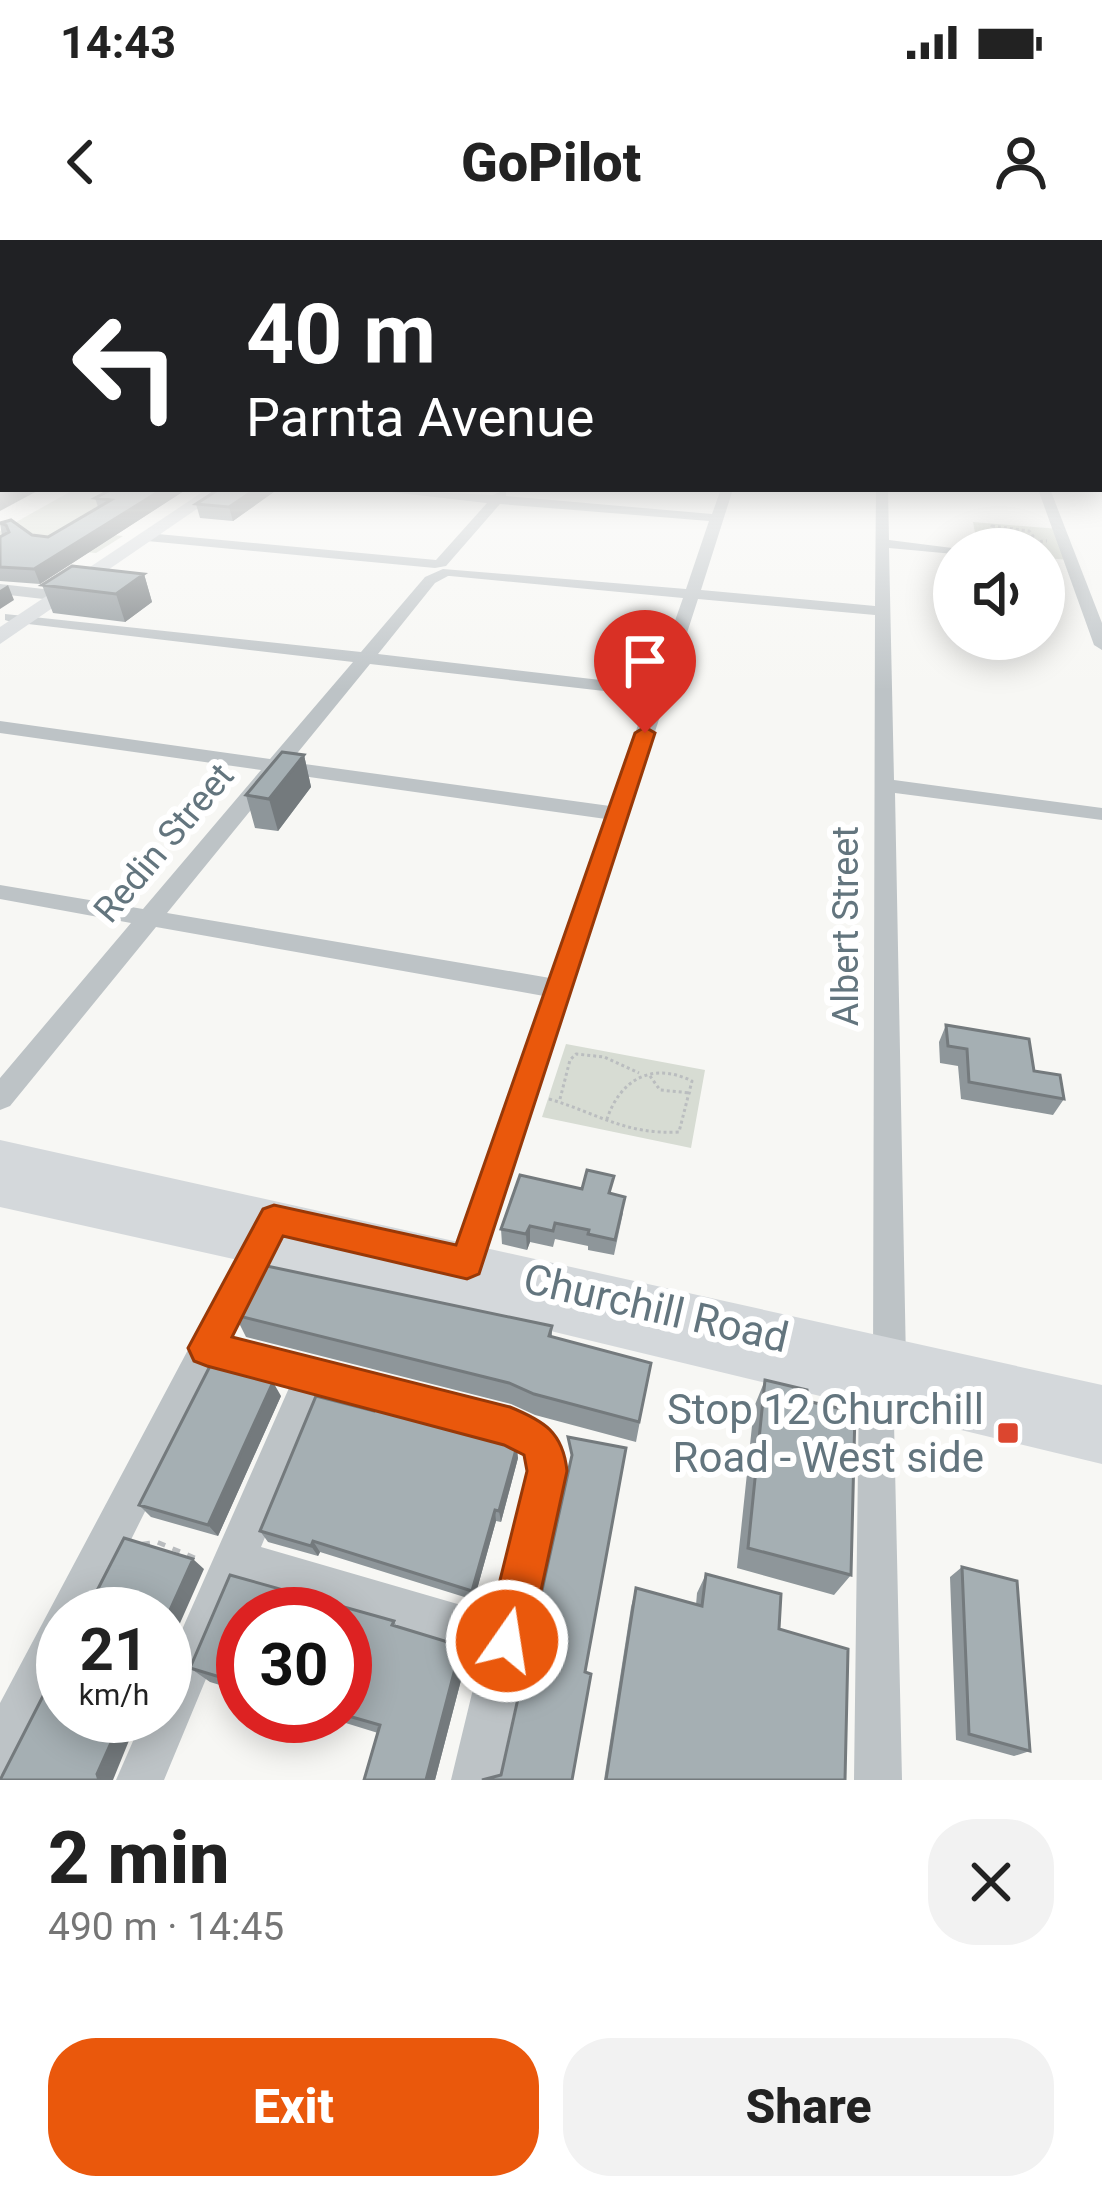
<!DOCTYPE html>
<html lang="en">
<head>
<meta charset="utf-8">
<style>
	body { margin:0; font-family:Roboto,sans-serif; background:#f2f2f2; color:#222; height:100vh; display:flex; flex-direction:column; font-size:45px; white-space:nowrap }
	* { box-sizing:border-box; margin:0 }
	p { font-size:39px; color:#767676 }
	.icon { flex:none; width:66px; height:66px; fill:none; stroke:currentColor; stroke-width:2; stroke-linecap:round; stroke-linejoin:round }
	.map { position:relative; height:1540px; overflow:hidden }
	.panel { display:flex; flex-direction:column; background:#fff; flex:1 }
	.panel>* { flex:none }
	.top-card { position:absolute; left:0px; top:0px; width:1104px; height:252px; box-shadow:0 6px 30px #0003; background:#202124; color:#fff; overflow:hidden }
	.buttons { position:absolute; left:933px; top:288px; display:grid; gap:24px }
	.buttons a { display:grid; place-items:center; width:132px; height:132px; border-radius:50%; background:#fff; box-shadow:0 6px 30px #0003; font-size:60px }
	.speed { position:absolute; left:36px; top:1347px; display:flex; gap:24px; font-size:60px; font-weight:700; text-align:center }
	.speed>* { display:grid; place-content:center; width:156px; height:156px; border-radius:50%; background:#fff; box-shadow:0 6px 30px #0003; line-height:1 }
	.speed small { font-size:30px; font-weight:400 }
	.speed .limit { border:18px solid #d22; background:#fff; color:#111 }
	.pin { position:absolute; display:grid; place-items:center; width:102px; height:102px; color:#fff; margin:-123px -51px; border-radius:50% 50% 50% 0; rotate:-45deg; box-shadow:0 0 12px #0007 }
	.pin .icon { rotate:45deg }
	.me { position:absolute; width:132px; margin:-66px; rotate:13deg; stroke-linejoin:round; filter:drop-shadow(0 0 9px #0008) }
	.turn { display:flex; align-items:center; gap:42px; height:252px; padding:0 48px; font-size:54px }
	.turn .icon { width:156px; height:156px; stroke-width:2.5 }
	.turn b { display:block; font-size:84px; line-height:102px }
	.round { display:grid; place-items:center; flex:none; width:126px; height:126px; border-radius:48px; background:#f2f2f2 }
	.summary { display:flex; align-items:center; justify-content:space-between; height:204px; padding:0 48px }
	h1 { font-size:72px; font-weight:800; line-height:90px }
	.cta { display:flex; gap:24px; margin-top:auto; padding:24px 48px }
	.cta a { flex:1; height:138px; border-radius:48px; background:#ea580c; color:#fff; font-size:48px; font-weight:800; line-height:138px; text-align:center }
	.cta a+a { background:#f2f2f2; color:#222 }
	.status { display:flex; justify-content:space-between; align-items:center; height:84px; padding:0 60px; background:#fff; direction:ltr }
	.status svg { height:33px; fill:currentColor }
	header { display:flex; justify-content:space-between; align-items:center; height:156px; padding:0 48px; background:#fff; font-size:54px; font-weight:800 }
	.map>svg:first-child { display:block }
	.green { fill:#d7dcd3 }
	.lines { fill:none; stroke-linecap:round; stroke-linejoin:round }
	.path-far1 { stroke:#babdbf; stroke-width:3; stroke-dasharray:3 3; stroke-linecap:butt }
	.path { stroke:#babdbf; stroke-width:4.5; stroke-dasharray:8 8; stroke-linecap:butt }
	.minor { fill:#bdc3c6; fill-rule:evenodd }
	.major { fill:#d4d8db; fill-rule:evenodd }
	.wall { fill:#8e969a }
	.shaded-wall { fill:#747a7d }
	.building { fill:#a5afb3; stroke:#747a7d; stroke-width:3 }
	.route { fill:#ea580c; stroke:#983908; stroke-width:3 }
	.poi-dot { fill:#dc462f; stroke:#fff; stroke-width:4.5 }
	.labels { text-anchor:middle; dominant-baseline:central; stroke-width:12; stroke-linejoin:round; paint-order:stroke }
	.street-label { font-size:36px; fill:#63757e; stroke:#fff }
	.near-street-label { font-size:42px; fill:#63757e; stroke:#fff }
	.near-poi-label { font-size:42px; fill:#63757e; stroke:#fff; text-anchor:end }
</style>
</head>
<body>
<div class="status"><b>14:43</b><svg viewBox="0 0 49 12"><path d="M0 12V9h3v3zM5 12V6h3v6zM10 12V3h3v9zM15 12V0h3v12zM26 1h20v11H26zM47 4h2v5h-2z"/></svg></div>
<header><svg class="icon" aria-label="back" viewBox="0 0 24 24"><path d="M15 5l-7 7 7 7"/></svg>GoPilot<svg class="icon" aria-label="person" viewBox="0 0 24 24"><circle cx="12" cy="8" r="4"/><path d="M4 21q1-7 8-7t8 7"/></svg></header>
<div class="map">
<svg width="1102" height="1540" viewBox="0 0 1102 1540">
	<rect width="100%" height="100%" fill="#f7f7f4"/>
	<path class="green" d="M75,249H127L62,290L123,296L96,313L0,304V291Z
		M973,282L1059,289L1071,320L1044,318V309H978Z
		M566,804L705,830L691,908L542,877Z"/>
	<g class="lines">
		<path class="path-far1" d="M992,286L1029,291L1033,296L1024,303L990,292Z
			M980,308L988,309
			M1003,309L1019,304
			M1034,309L1030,302L1047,301
			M650,836L660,850L691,853
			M549,859C597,873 625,895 679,892L692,841C651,821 619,840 606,882
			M560,859L570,820L576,814L604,817L639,833"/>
		<path class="path" d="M142,1304L157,1302L200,1320"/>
		<path class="minor" d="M365,249L493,255L506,249V256L712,274L721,249H733L701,350L875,366L876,249H888L889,300L960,309H954V314L889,308L894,540L1102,568V580L895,553L906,1122L901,1135L893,1138L902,1540H854L859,1146L865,1133L873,1129L875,375L698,359L475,1047L463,1052L451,1047L446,1036L544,756L156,687L10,866L0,870V838L131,683L0,659V645L143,669L261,530L0,493V481L270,519L353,422L11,382L5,380V374L361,412L425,337L443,329L686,349L709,281L500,264L446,326L435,328L147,301L140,297L147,293L436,320L487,263ZM448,336H450L683,358L652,446L378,414L435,343ZM370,424L648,456L610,566L290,522ZM281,533L606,579L550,738L167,673Z
			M1038,249H1050L1102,383V410L1094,405Z
			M0,344L61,351L69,356L61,361L0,354Z
			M267,979L279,984L284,994L232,1098L510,1168C543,1181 561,1194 567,1231L499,1540H451L481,1416L245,1345L164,1540H116L144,1476H165V1428L289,1148L216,1129L94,1374H63V1436L17,1529L0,1536V1463L255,984ZM323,1157L507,1206L523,1216L527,1231L492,1374L261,1307Z"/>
		<path class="major" d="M207,249H226L0,404V387Z
			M0,900L1102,1145V1224L459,1069L0,967Z"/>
	</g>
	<path class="wall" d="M112,249H187L40,344L0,341V297L2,296L0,283L32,295L48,297L98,267L95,258Z
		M219,249H278L233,281L200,278L196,264Z
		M144,334L152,362L125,382L53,373L42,345Z
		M304,515L311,547L278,591L255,588L246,555Z
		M946,785L1034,831L1064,859L1053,875L961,859L958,826L940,823L939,802Z
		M582,949L612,954L623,973L614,1015L588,1010V1006L555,999L553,1007L530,1002L527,1010L502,1004L501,989Z
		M235,1075L552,1086V1097L651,1123L636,1202L535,1175L511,1164L246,1097Z
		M765,1140L807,1161L851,1335L834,1355L737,1328L754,1167Z
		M281,1156L218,1296L151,1277L139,1265Z
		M518,1218L501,1282L496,1281L474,1360L320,1312L318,1316L268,1302L260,1291Z
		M962,1327L1030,1511L1014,1516L956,1500L950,1337Z
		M706,1334L779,1389L845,1540H604L631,1367L636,1348L696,1365L697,1353Z
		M230,1335L394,1381L397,1387L461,1406L466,1421L435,1540H364L378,1493L323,1476H345V1374H243V1452L210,1442L190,1428Z"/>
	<path class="shaded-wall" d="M11,249H41L0,271V255Z
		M163,249H187L40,344L34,329Z
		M256,249H278L233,281L229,267Z
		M144,334L152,362L125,382L116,354Z
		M8,345L14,360L0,369V350Z
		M304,515L311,547L278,591L269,559Z
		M530,986V1002L527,1010L526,994Z
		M273,1142L281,1156L218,1296L208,1285Z
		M517,1206L518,1218L501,1282L499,1271Z
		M495,1270L496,1281L474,1360L472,1351Z
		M313,1301L320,1312L318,1316L311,1306Z
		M193,1319L204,1329L165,1417V1381Z
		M461,1406L466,1421L435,1540H426Z
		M123,1476H139L113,1540H99L97,1534Z"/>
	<path class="building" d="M3,234V249H11L0,255V235Z
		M112,249H163L34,329L0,327V297L9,292L6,285L0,283L11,280L32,295L48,297L111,260L95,258Z
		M219,249H256L229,267L196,264Z
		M72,326L144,334L116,354L42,345Z
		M282,512L304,515L269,559L246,555Z
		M946,785L1029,799L1034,831L1060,835L1064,859L969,842L967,809L948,806Z
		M587,930L614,936L609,953L625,957L615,1000L588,994L589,990L555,983L553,991L530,986L526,994L501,989L520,935L582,949Z
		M262,1025L552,1086L549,1096L651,1123L639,1182L534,1154L509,1143L235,1075Z
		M210,1126L273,1142L208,1285L139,1265Z
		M765,1140L807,1150V1161L855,1172L851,1335L748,1308Z
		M316,1156L374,1171L376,1166L517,1206L499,1271L495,1270L472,1351L313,1301L311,1306L260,1291Z
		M568,1197L626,1208L585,1432L591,1434L572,1540H482L501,1535L572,1215Z
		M124,1298L193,1319L165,1381V1374H85Z
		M962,1327L1017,1341L1030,1511L969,1494Z
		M706,1334L781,1354L779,1389L848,1409L845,1540H606L636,1348L702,1366Z
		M230,1335L394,1381L392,1385L461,1406L426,1540H364L380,1485L345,1475V1374H243V1444L190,1428Z
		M63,1417V1476H123L97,1534L99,1540H0Z"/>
	<linearGradient id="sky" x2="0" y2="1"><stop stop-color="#93bada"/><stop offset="0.52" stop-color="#fbfbfa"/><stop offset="1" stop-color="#fbfbfa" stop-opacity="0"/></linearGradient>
	<rect width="1102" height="450" fill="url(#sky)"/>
	<path class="route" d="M645,487L655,493L479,1034L467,1039L283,996L232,1097L510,1167C544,1181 563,1192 567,1231L530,1401L523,1417L507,1423L491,1417L485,1401L527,1231L524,1215L504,1205L207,1126L194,1121L188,1108L263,969L274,965L456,1005L635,493Z"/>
	<rect class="poi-dot" x="996" y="1181" width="24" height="24" rx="6"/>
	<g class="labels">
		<g class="street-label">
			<text transform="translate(164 603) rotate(-50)">Redin Street</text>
			<text transform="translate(846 686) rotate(-90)">Albert Street</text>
		</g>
		<g class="near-street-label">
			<text transform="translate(656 1068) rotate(13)">Churchill Road</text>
		</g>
		<g class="near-poi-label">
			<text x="984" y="1169">Stop 12 Churchill<tspan x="984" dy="48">Road - West side</tspan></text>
		</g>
	</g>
</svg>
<div class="buttons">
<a><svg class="icon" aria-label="sound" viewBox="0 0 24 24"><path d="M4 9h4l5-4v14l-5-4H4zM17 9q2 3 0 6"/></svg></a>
</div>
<div class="speed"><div>21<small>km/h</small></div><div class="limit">30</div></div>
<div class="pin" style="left:645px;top:493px;background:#d93025"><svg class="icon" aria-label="arrive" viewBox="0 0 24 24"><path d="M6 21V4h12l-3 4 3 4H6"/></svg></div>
<svg class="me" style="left:507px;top:1401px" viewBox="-20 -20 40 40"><circle r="17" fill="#ea580c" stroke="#fff" stroke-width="3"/><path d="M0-11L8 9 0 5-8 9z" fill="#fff"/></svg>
<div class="top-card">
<div class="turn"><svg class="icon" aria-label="left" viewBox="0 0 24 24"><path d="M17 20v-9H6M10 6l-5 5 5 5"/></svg><div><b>40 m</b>Parnta Avenue</div></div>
</div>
</div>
<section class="panel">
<div class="summary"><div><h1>2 min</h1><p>490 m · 14:45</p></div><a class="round"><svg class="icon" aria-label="close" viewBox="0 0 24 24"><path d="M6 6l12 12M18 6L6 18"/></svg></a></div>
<div class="cta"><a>Exit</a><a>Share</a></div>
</section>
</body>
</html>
